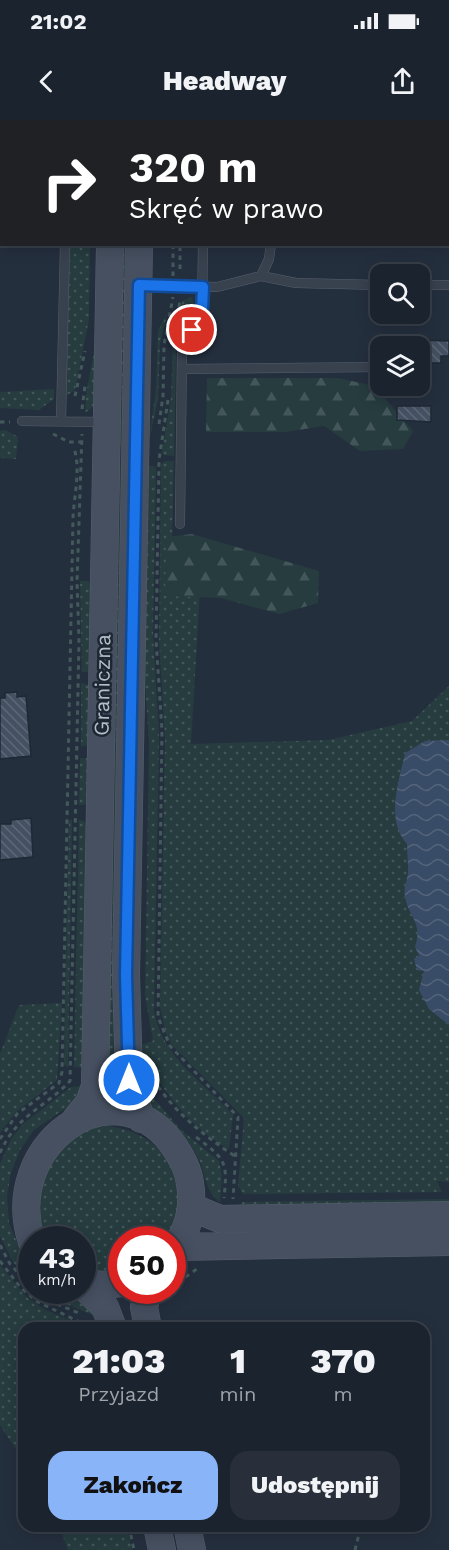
<!DOCTYPE html>
<html lang="pl">
<head>
<meta charset="utf-8">
<style>
	body { margin:0; font-family:"Work Sans",sans-serif; background:#282f3a; color:#f1f3f6; height:100vh; display:flex; flex-direction:column; font-size:22px; white-space:nowrap }
	* { box-sizing:border-box; margin:0 }
	p { font-size:20px; color:#a0a4aa }
	.icon { flex:none; width:33px; height:33px; fill:none; stroke:currentColor; stroke-width:2; stroke-linecap:round; stroke-linejoin:round }
	.map { position:relative; flex:1; overflow:hidden }
	.details { position:absolute; left:18px; top:1202px; width:412px; height:210px; display:flex; flex-direction:column; background:#1b232e; border-radius:18px; box-shadow:0 3px 15px #0003,0 0 0 2px #39404a }
	.details>* { flex:none }
	.hud { position:absolute; left:0px; top:0px; width:450px; height:126px; box-shadow:0 3px 15px #0003,0 0 0 2px #39404a; background:#202124; color:#fff; overflow:hidden }
	.tools { position:absolute; left:370px; top:144px; display:grid; gap:12px }
	.tools a { display:grid; place-items:center; width:60px; height:60px; border-radius:12px; background:#1b232e; box-shadow:0 3px 15px #0003,0 0 0 2px #39404a; font-size:30px }
	.speed { position:absolute; left:18px; top:1106px; display:flex; gap:12px; font-size:30px; font-weight:700; text-align:center }
	.speed>* { display:grid; place-content:center; width:78px; height:78px; border-radius:50%; background:#1b232e; box-shadow:0 3px 15px #0003,0 0 0 2px #39404a; line-height:1 }
	.speed small { font-size:15px; font-weight:400 }
	.speed .limit { border:9px solid #d22; background:#fff; color:#111 }
	.pin { position:absolute; display:grid; place-items:center; width:51px; height:51px; color:#fff; margin:-26px; border:3px solid #fff; border-radius:50%; box-shadow:0 2px 6px #0007 }
	.me { position:absolute; width:66px; margin:-33px; rotate:0deg; stroke-linejoin:round; filter:drop-shadow(0 0 4px #0008) }
	.turn { display:flex; align-items:center; gap:21px; height:126px; padding:0 30px; font-size:27px }
	.turn .icon { width:78px; height:78px; stroke-width:2.5 }
	.turn b { display:block; font-size:42px; line-height:51px }
	.eta { display:flex; justify-content:space-evenly; align-items:center; height:102px; text-align:center }
	.eta b { font-size:36px; font-weight:800; line-height:42px }
	.cta { display:flex; gap:12px; margin-top:auto; padding:12px 30px }
	.cta a { flex:1; height:69px; border-radius:18px; background:#8ab4f8; color:#111; font-size:24px; font-weight:800; line-height:69px; text-align:center }
	.cta a+a { background:#282f3a; color:#f1f3f6 }
	.status { display:flex; justify-content:space-between; align-items:center; height:42px; padding:0 30px; background:#1b232e; direction:ltr }
	.status svg { height:16px; fill:currentColor }
	header { display:flex; justify-content:space-between; align-items:center; height:78px; padding:0 30px; background:#1b232e; font-size:27px; font-weight:800 }
	.map>svg:first-child { display:block }
	.grass { fill:url(#grass-dots) }
	.forest { fill:url(#forest-firs) }
	.water { fill:url(#water-waves) }
	.building { fill:url(#building-back-hatch); stroke:#1f2835; stroke-width:1.5 }
	.lines { fill:none; stroke-linecap:round; stroke-linejoin:round }
	.lane-casing { stroke:#565f6c; stroke-width:10 }
	.secondary-casing { stroke:#565f6c; stroke-width:28 }
	.path { stroke:#44595c; stroke-width:3; stroke-dasharray:4.5 4.5; stroke-linecap:butt }
	.lane { stroke:#38414e; stroke-width:9 }
	.secondary { stroke:#465061; stroke-width:27 }
	.route-casing { stroke:#114b97; stroke-width:15 }
	.route { stroke:#1a73e8; stroke-width:10 }
	.labels { text-anchor:middle; dominant-baseline:central; stroke-width:5; stroke-linejoin:round; paint-order:stroke }
	.street-label { font-size:21px; fill:#b4bcc9; stroke:#1d2633 }
</style>
</head>
<body>
<div class="status"><b>21:02</b><svg viewBox="0 0 49 12"><path d="M0 12V9h3v3zM5 12V6h3v6zM10 12V3h3v9zM15 12V0h3v12zM26 1h20v11H26zM47 4h2v5h-2z"/></svg></div>
<header><svg class="icon" aria-label="back" viewBox="0 0 24 24"><path d="M15 5l-7 7 7 7"/></svg>Headway<svg class="icon" aria-label="share" viewBox="0 0 24 24"><path d="M12 15V3M7 8l5-5 5 5M5 13v7h14v-7"/></svg></header>
<div class="map">
<svg width="449" height="1430" viewBox="0 0 449 1430">
	<defs>
		<pattern id="grass-dots" width="8" height="8" patternUnits="userSpaceOnUse" patternTransform="scale(1.5)"><rect width="8" height="8" fill="#263c3f"/><path d="M2 2h.1M6 6h.1" fill="none" stroke="#435659" stroke-width="1.8" stroke-linecap="round"/></pattern>
		<pattern id="forest-firs" width="22" height="20" patternUnits="userSpaceOnUse" patternTransform="scale(1.5)"><rect width="22" height="20" fill="#263c3f"/><path d="M5 1l3.5 6h-7zM16 11l3.5 6h-7z" fill="#435659"/></pattern>
		<pattern id="water-waves" width="16" height="10" patternUnits="userSpaceOnUse" patternTransform="scale(1.5)"><rect width="16" height="10" fill="#394c67"/><path d="M0 5q4-4 8 0t8 0" fill="none" stroke="#53647b"/></pattern>
		<pattern id="building-back-hatch" width="6" height="6" patternUnits="userSpaceOnUse" patternTransform="scale(1.5)"><rect width="6" height="6" fill="#455162"/><path d="M-1 5l2 2M0 0l6 6M5-1l2 2" fill="none" stroke="#5d6877"/></pattern>
	</defs>
	<rect width="100%" height="100%" fill="#242f3e"/>
	<path class="grass" d="M70,125H90L89,199L75,270L66,276Z
		M121,125H129L126,326H117Z
		M192,177L195,189L176,232L174,336L164,335L162,333L171,278L173,218L182,181Z
		M168,191L160,223L158,280L148,325L156,269L158,211Z
		M99,205L94,286L85,293L86,275Z
		M54,269V279L39,290L0,288V272Z
		M6,310L18,317L16,339L0,338V311Z
		M165,341H174L172,420L203,418L191,624L328,620L412,601L449,566V620L425,621L405,633L395,694L407,723L408,754L404,775L409,791L417,800L419,815L415,827L444,900L449,905V1062L437,1061L442,1072L243,1074L238,1066L244,998L172,925L166,914L160,887L165,617L159,521L161,344Z
		M117,345H126L113,948L105,949Z
		M146,345L156,347L153,514L159,617L154,890C161,937 204,962 233,995L229,1029C195,1011 170,980 151,948H137V926L153,921L145,875L149,625L143,526Z
		M80,461H89L92,477V548L89,552H82Z
		M81,563L92,566L91,624L81,627Z
		M80,638H87L90,642V680L84,685H79Z
		M69,700H72L68,947L64,945Z
		M79,700L84,701L89,707L84,948L74,947Z
		M62,883L57,960L16,992L0,1013V934L19,885Z
		M83,966L70,985L34,1010L20,1030L11,1053L7,1076L9,1103L20,1129L31,1145V1163L13,1142L0,1116V1044L11,1019L23,1004L71,967Z
		M144,967L180,1009L219,1041L222,1055L220,1082C206,1072 206,1057 200,1042C189,1017 171,1002 149,988Z
		M108,1006C153,1012 186,1045 179,1093C178,1101 172,1111 169,1119H122L121,1152L105,1153L83,1148L82,1119H45L34,1077L56,1026L94,1007Z
		M449,1079V1084L237,1088L243,1082Z
		M0,1145L27,1177L46,1190L86,1207L24,1208V1342L0,1305Z
		M40,1170H64L86,1178L95,1196L54,1179Z
		M59,1406H127L132,1430H68Z"/>
	<path class="forest" d="M207,258H338L374,266L413,311L403,329L360,331L324,306L285,312H206Z
		M192,414L319,451L318,483L279,494L221,478L165,476L166,417Z"/>
	<path class="water" d="M449,620V905L429,889L419,870L424,851L417,850L414,839L419,836L415,827C423,801 409,799 405,777C403,769 407,761 408,753C408,743 407,733 407,724C385,700 399,661 405,633L425,621Z"/>
	<path class="building" d="M420,220L449,221V236H441V243H427V238H420Z
		M397,286H431V302L397,300Z
		M17,572V577L26,576L31,636L0,639V578H5V573Z
		M31,698L33,737L0,740V704H11V700Z"/>
	<g class="lines">
		<g class="lane-casing">
			<path id="lane" d="M186,0V2
				M276,0V2
				M67,2V0
				M291,2L292,0
				M261,156L296,163L381,165
				M140,165L217,167L261,156L269,139L271,124
				M420,165H449
				M182,249L381,247
				M22,301L104,302
				M61,301L65,124
				M180,404L182,230L202,190L203,124"/>
		</g>
		<g class="secondary-casing">
			<path id="secondary" d="M112,2V0
				M140,2V0
				M139,124L126,855L129,959L141,999
				M75,1000L89,983L95,966L110,124
				M191,1087L220,1099L449,1095
				M32,1122C0,1026 111,945 171,1022C180,1034 188,1047 190,1063C194,1088 189,1111 172,1131
				M176,1127L449,1122
				M82,1162L103,1165L122,1163
				M82,1165L105,1187L113,1208
				M148,1170L144,1187L148,1208
				M157,1406L162,1430
				M187,1406L192,1430"/>
		</g>
		<path class="path" d="M180,149V124
			M173,156V124
			M170,222L180,182
			M75,276L85,231
			M168,280L159,340L156,520L162,610L158,897L170,926L238,997L233,1079
			M82,289L85,266
			M0,302H10
			M159,304L163,276L164,225L173,177
			M53,314L69,322H82
			M153,959C175,993 202,1014 236,1037
			M196,1017C225,1039 228,1041 224,1078
			M0,1019L17,994L59,963L62,952L73,398C74,375 81,349 74,328
			M0,1033C17,994 45,988 70,961L79,520L77,461L82,314
			M0,1125L10,1144L32,1168
			M0,1141L21,1168L38,1182L88,1206
			M172,1162L184,1151
			M34,1170L52,1182L81,1194
			M169,1178L181,1160L197,1149
			M129,1406L134,1430
			M355,1430L361,1406"/>
		<use href="#lane" class="lane"/>
		<use href="#secondary" class="secondary"/>
	</g>
	<g class="lines">
		<g class="route-casing">
			<path id="route" d="M129,960L126,855L139,165L203,167L202,190L192,210"/>
		</g>
		<use href="#route" class="route"/>
	</g>
	<g class="labels">
		<g class="street-label">
			<text transform="translate(102 565) rotate(-89)">Graniczna</text>
		</g>
	</g>
</svg>
<div class="tools">
<a><svg class="icon" aria-label="search" viewBox="0 0 24 24"><circle cx="10" cy="10" r="6"/><path d="M15 15l6 6"/></svg></a>
<a><svg class="icon" aria-label="layers" viewBox="0 0 24 24"><path d="M12 4l9 5-9 5-9-5zM3 14l9 5 9-5"/></svg></a>
</div>
<div class="speed"><div>43<small>km/h</small></div><div class="limit">50</div></div>
<div class="pin" style="left:192px;top:210px;background:#d93025"><svg class="icon" aria-label="arrive" viewBox="0 0 24 24"><path d="M6 21V4h12l-3 4 3 4H6"/></svg></div>
<svg class="me" style="left:129px;top:960px" viewBox="-20 -20 40 40"><circle r="17" fill="#1a73e8" stroke="#fff" stroke-width="3"/><path d="M0-11L8 9 0 5-8 9z" fill="#fff"/></svg>
<div class="hud">
<div class="turn"><svg class="icon" aria-label="right" viewBox="0 0 24 24"><path d="M7 20v-9h11M14 6l5 5-5 5"/></svg><div><b>320 m</b>Skręć w prawo</div></div>
</div>
<section class="details">
<div class="eta">
<div><b>21:03</b><p>Przyjazd</p></div>
<div><b>1</b><p>min</p></div>
<div><b>370</b><p>m</p></div>
</div>
<div class="cta"><a>Zakończ</a><a>Udostępnij</a></div>
</section>
</div>
</body>
</html>
